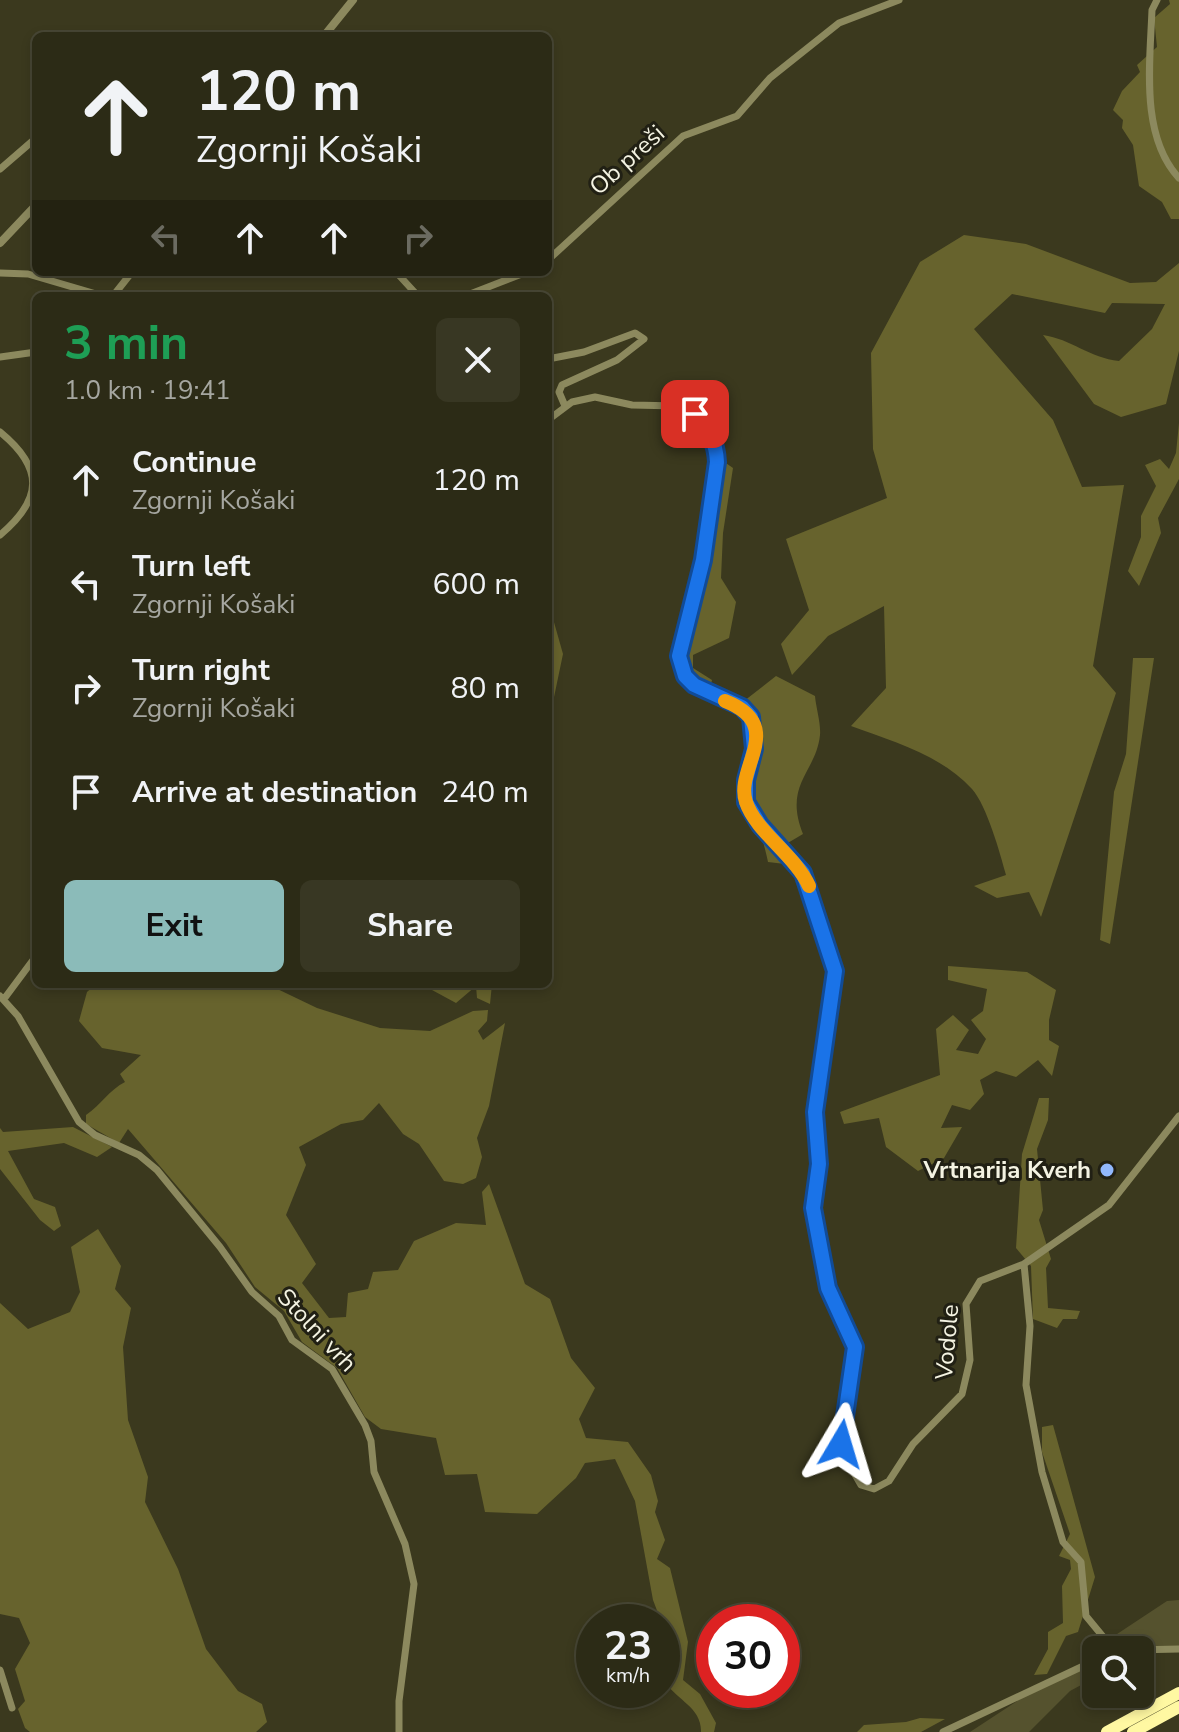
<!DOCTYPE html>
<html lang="en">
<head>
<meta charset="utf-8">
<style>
	body { margin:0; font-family:"Nunito Sans",sans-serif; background:#383723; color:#f1f3f6; height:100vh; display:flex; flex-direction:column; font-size:30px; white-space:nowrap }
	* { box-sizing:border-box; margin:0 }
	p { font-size:26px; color:#a6a7a1 }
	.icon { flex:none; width:44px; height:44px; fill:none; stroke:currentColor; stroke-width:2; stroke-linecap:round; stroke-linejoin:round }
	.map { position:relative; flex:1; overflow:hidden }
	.drawer { position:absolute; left:32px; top:292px; width:520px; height:696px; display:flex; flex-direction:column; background:#2c2b16; border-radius:12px; box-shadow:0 4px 12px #0003,0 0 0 2px #484735 }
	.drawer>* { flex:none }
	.hud { position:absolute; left:32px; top:32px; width:520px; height:244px; border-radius:12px; box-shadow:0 4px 12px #0003,0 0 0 2px #484735; background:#2c2b16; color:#f1f3f6; overflow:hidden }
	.buttons { position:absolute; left:1082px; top:1636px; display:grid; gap:16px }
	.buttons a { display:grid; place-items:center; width:72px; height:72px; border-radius:12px; background:#2c2b16; box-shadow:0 4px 12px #0003,0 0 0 2px #484735; font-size:40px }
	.speed { position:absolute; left:576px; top:1604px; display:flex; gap:16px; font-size:40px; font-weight:700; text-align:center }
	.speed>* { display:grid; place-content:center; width:104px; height:104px; border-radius:50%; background:#2c2b16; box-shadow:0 4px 12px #0003,0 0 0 2px #484735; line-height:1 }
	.speed small { font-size:20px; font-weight:400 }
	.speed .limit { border:12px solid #d22; background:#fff; color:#111 }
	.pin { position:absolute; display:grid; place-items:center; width:68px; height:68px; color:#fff; margin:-34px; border-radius:16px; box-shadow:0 4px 12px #0006 }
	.me { position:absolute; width:88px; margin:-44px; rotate:7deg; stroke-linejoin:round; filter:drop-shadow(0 0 6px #0008) }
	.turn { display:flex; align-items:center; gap:28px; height:168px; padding:0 32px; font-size:36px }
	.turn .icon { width:104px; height:104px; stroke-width:2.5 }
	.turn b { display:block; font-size:56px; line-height:68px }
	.lanes { display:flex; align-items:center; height:76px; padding:0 32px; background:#0003; justify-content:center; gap:40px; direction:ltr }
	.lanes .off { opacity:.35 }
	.round { display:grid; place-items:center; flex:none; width:84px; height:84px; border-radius:12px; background:#383723 }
	.summary { display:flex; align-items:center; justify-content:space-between; height:136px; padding:0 32px }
	h1 { font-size:48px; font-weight:700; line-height:60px; color:#1e9e55 }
	.action { display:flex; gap:16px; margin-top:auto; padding:16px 32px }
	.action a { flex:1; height:92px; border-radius:12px; background:#8bbbb9; color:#111; font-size:32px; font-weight:700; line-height:92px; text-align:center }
	.action a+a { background:#383723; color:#f1f3f6 }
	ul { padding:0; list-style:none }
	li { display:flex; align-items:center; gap:24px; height:104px; padding:0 32px }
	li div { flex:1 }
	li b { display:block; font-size:30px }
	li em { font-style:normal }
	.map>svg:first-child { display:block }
	.green { fill:#55522e }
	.forest { fill:#67632d }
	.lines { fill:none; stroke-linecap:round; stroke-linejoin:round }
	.minor { stroke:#8c895e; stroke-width:7 }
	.tertiary { stroke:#8c895e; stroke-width:8 }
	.motorway { stroke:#fff8a2; stroke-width:12 }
	.route-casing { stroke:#114b97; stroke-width:20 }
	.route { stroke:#1a73e8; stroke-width:14 }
	.slow { stroke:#f59e0b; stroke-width:14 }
	.poi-dot { fill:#91b8fd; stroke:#212014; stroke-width:3 }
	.labels { text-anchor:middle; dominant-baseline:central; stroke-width:6; stroke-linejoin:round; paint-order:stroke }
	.street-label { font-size:24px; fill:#f4f3e2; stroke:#212014 }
	.poi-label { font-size:24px; font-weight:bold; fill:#f4f3e2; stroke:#212014; text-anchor:end }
</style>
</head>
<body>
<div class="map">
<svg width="1179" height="1732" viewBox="0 0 1179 1732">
	<rect width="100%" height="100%" fill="#3b391e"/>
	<path class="green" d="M1179,1600V1646L1118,1650L1108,1640L1167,1601Z
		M1096,1664V1677L1070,1691L1029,1732H970L1031,1692Z"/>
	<path class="forest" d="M1169,0H1179V219H1171L1162,202L1139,186L1133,145L1122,128L1123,120L1113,110L1122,91L1140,72L1137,65L1157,47L1154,18L1170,4Z
		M964,235L1026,244L1130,283L1156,282L1179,263V351L1166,404L1121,417L1094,404L1043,335C1071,339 1090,358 1119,361L1152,329L1165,304L1112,303L1105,313L1012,294L974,329L1053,420L1082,487L1124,485L1093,666L1116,693L1041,917L1029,892L997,898L974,886L1006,875C1000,853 987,806 972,789C941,755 892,741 851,726L886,688L884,606L828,636L792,675L781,644L809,610L786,539L887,498L873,449L871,353L920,262Z
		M1179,423V479L1158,518L1161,533L1139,586L1128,571L1141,537V516L1156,486L1145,465L1160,459L1169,469L1176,453Z
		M723,461L733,468L723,533L721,578L736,602L729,638L693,655V668L712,680L710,688C694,679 685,673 681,654L704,575Z
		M548,601L563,654L548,726Z
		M1133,658H1154L1110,944L1100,940L1114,792L1126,754Z
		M776,676L815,696C816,708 821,723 820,735C816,773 783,784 803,834L781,847L785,864L768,862C763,837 751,807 751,783C751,747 770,735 744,701Z
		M948,966L1027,972L1056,990L1049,1020V1040L1059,1046L1052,1076L1038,1060L1016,1077L996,1071L980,1080L984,1094L970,1110L952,1105L941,1128L962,1127L944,1158L918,1171L886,1147L879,1118L844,1124L840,1112L940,1075L936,1029L953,1015L969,1030L956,1050L978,1054L986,1039L971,1020L983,1011L987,989L948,980Z
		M96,984H267L317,1008L380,1028L430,1031L473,1011L488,1010L487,1021L478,1031L483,1040L505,1023L489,1106L477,1138L482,1157L476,1178L463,1184L444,1181L419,1144L403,1134L379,1103L363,1120L341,1124L299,1147L306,1165L286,1215L316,1264L302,1283L329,1318L346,1317L348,1293L368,1289L373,1272L398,1270L414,1241L456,1223L486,1225L482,1192L489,1184L525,1284L550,1299L571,1358L595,1388L579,1419L586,1438L628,1442L651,1475L658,1501L655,1512L665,1540L657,1559L670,1568L688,1642L683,1680L700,1694L716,1723L714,1732H701C702,1708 677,1700 666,1683L672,1650L653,1600L635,1501L615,1459L585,1463L576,1478L537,1514L485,1512L477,1474L445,1475L436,1438L381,1429L365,1417L337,1368L302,1342L284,1311L255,1287L226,1243L128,1129L119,1143L86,1124V1115C101,1105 109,1090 125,1082L120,1074L141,1055L102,1048L79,1021L87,992Z
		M434,984H492L490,1004L477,998L476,986L456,1003L432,990Z
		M1039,1098H1049L1048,1120L1037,1149L1043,1210L1039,1220L1051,1259L1046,1268L1048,1308L1080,1311L1077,1319H1063L1057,1328L1033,1319L1031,1266L1016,1248L1022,1154Z
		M73,1127L112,1147L97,1157L64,1143L8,1151L34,1199L55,1207L61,1226L54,1231L40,1220L0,1169V1128L3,1132Z
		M98,1229L121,1266L115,1289L131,1308L123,1347L128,1420L148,1477L145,1502L178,1569L206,1649L238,1691L262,1704L267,1722L256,1732H30L25,1728L18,1709L25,1701L15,1669L30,1643L19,1618L0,1614V1303L28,1329L70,1312L80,1292L71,1247Z
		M1053,1425L1095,1577L1078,1632L1066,1636L1047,1674L1034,1675L1048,1649V1632L1063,1623L1062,1586L1071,1569L1070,1560L1059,1556L1070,1534L1042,1452V1427Z
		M920,1718L945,1719L921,1732H857L864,1725L906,1722Z"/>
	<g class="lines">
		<path class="minor" d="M1157,0L1152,10C1150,63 1140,136 1179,178
			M0,169L36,138
			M548,260L683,136L737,116L770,78L839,23L899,0
			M396,272L418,296
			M0,273L28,274L103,296
			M113,296L132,272
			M465,296L527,272
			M0,357L36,352
			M548,359L584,352L635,333L644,339L617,360L562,385L559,392L565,406
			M548,420L572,402L595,397L632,405L678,406L703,422L717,447L703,560L679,656L685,676L694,685L742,707L751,717L754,749L746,780V802L760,825L803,873L835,971L815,1112L819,1164L814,1226L828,1288L855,1347L840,1434L850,1466L861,1485L874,1489L889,1481L913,1444L962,1394L970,1360L966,1304L980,1281L1024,1264L1109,1205L1179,1116
			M0,432C44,468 43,499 0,535
			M0,996L18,1016L79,1122L95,1135L139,1155L157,1170L220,1247L252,1292L279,1316L292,1340L332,1369L365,1425L371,1441L374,1472L405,1544L414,1584L399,1701V1732
			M4,999L36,956
			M1024,1264L1030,1326L1026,1385L1042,1472L1063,1542L1081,1562L1086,1616L1114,1650
			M1134,1650L1179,1649
			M0,1670L12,1708
			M943,1732L1096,1660"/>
		<path class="tertiary" d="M324,36L353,0
			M0,243L36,205"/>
		<path class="motorway" d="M1107,1732L1179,1693
			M1133,1732L1179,1707"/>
	</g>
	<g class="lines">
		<g class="route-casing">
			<path id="route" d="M695,414C709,429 716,442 717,462L703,560L679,656L685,676L694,685L742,707L751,717L754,749L746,780V802L760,825L803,873L835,971L815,1112L819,1164L813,1208L828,1288L855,1347L841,1444"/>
		</g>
		<use href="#route" class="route"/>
		<path class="slow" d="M725,701C788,726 734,768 746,802C756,832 795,855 809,886"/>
	</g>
	<circle class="poi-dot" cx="1107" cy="1170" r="8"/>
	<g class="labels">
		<g class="street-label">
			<text transform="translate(627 160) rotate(-42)">Ob preši</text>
			<text transform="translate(317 1330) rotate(47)">Stolni vrh</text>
			<text transform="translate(947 1342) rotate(-85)">Vodole</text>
		</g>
		<g class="poi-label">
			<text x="1091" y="1170">Vrtnarija Kverh</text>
		</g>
	</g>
</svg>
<div class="buttons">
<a><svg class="icon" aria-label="search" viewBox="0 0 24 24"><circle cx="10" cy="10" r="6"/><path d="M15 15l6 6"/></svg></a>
</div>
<div class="speed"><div>23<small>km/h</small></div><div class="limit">30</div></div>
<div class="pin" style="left:695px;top:414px;background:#d93025"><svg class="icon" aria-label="arrive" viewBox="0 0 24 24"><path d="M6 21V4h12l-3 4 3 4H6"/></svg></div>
<svg class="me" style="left:841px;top:1444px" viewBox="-20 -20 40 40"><path d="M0-17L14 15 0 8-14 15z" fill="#1a73e8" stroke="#fff" stroke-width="4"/></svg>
<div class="hud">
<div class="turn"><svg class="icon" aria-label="ahead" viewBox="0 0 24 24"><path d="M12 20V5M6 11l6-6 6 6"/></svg><div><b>120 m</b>Zgornji Košaki</div></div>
<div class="lanes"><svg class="icon off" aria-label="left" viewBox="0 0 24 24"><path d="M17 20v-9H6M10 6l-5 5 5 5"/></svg><svg class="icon" aria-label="ahead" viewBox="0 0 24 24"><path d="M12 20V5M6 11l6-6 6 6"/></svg><svg class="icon" aria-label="ahead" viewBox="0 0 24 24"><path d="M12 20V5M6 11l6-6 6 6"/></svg><svg class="icon off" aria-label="right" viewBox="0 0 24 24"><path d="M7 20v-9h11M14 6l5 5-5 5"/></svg></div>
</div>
<section class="drawer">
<div class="summary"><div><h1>3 min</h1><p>1.0 km · 19:41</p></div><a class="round"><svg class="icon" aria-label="close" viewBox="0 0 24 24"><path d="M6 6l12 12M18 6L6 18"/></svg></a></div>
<ul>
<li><svg class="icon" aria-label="ahead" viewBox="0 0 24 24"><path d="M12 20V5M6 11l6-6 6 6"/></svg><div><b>Continue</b><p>Zgornji Košaki</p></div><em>120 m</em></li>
<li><svg class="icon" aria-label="left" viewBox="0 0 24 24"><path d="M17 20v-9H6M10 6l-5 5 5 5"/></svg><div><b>Turn left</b><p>Zgornji Košaki</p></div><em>600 m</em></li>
<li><svg class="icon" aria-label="right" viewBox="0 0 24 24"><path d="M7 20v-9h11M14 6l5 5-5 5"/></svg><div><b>Turn right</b><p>Zgornji Košaki</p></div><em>80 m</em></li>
<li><svg class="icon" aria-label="arrive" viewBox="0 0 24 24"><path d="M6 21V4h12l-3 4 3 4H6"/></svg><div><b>Arrive at destination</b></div><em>240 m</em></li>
</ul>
<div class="action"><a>Exit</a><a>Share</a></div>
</section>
</div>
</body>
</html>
